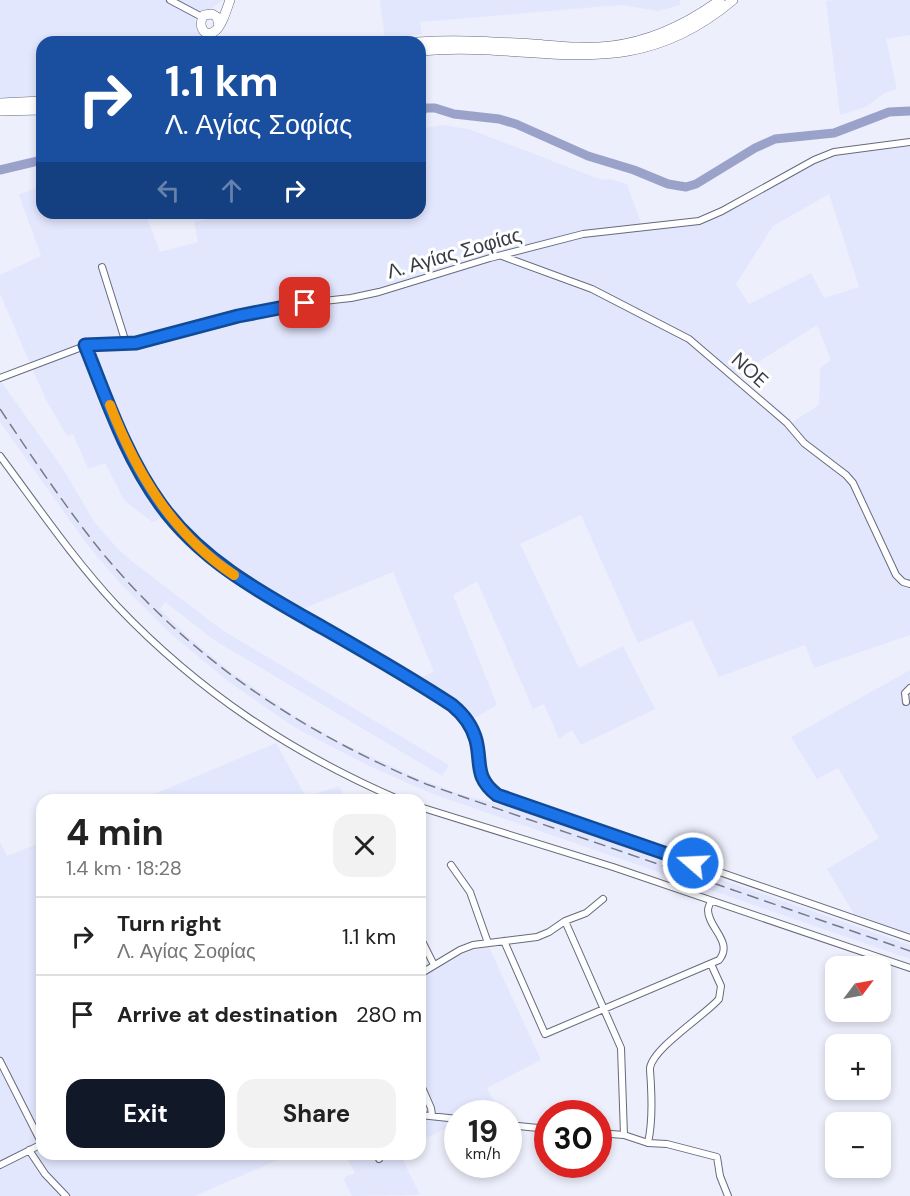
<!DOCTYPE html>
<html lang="en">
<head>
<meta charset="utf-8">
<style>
	body { margin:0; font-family:"DM Sans",sans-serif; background:#f2f2f2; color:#222; height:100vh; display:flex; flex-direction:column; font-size:22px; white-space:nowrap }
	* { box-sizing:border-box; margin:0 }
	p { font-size:20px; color:#767676 }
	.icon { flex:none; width:33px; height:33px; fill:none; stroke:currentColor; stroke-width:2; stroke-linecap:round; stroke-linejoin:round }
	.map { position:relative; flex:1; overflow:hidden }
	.side { position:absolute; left:36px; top:794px; width:390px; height:366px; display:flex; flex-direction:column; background:#fff; border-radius:18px; box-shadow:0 3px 9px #0003 }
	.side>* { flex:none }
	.guide { position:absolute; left:36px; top:36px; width:390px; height:183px; border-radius:18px; box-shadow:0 3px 9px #0003; background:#1a4fa0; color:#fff; overflow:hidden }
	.needle { width:39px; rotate:58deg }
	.fabs { position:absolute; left:825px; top:956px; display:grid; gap:12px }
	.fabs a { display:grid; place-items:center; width:66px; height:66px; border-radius:12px; background:#fff; box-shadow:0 3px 9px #0003; font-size:30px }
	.speed { position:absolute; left:444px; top:1100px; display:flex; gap:12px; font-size:30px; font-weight:700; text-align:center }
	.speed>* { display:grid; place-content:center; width:78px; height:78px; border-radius:50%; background:#fff; box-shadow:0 3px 9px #0003; line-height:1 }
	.speed small { font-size:15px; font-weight:400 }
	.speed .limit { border:9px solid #d22; background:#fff; color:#111 }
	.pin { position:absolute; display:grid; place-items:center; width:51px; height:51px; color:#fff; margin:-26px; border-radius:12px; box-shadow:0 3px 9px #0006 }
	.me { position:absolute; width:66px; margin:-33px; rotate:289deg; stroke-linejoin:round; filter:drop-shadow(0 0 4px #0008) }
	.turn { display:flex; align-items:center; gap:21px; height:126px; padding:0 30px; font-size:27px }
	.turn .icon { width:78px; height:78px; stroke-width:2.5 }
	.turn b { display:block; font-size:42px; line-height:51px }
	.lanes { display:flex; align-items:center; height:57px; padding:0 30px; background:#0003; justify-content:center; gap:30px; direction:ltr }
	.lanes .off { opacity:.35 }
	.round { display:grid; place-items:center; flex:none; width:63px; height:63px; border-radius:18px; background:#f2f2f2 }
	.head { display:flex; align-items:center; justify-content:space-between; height:102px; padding:0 30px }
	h1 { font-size:36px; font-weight:700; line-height:45px }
	.button { display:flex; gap:12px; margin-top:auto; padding:12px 30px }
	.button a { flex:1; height:69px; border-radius:18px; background:#111827; color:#fff; font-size:24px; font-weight:700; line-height:69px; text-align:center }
	.button a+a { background:#f2f2f2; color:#222 }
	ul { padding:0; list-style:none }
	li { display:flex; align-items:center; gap:18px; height:78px; padding:0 30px; border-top:2px solid #e0e0e0 }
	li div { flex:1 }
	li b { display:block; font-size:22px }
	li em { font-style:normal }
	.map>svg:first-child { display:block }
	.built { fill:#e3e7fe; fill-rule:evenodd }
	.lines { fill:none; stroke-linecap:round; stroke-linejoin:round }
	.river { stroke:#9ba2c9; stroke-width:9 }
	.street-casing { stroke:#666a7c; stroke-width:8 }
	.secondary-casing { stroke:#666a7c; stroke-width:10 }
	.street { stroke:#fff; stroke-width:6 }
	.secondary { stroke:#fff; stroke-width:9 }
	.rail { stroke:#787a85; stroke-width:1.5; stroke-dasharray:12 6; stroke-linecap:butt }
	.route-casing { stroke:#114b97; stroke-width:15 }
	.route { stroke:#1a73e8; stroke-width:10 }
	.slow { stroke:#f59e0b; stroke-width:10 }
	.labels { text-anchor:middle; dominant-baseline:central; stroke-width:6; stroke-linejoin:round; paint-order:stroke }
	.street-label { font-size:20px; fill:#3a3c45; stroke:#fff }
</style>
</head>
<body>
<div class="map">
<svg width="910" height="1196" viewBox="0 0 910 1196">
	<rect width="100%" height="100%" fill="#edeffc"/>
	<path class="built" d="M0,0H222L211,9L202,10L195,19L197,30L205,38L206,42H42V97L0,98Z
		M380,0H680V5L658,11L621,5L420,22L422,34L385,39Z
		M835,0H910V35L886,39L897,89L883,94L866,107L840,115L826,1Z
		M441,125L469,129L602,180L610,179L627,184L643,229L699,223L815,162L838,153L910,146V635L814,668L805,645L719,677L692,620L638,643L581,515L520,544L579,668L623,646L655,709L581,745L572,730L559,739L544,704L533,709L477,581L453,595L497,705L473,719L463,707L417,679L434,672L393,572L300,610L220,561L174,514L152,522L124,500L105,463L88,469L73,434L67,436L46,400L0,294V275L41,256L19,195L42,185V213H145L160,252L198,242L194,222L240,213H420V129ZM829,194L859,287L824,298L811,273L749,304L736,284L773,226ZM817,325L831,360L820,368L819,405L791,423L783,412L736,376Z
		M0,380L62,467L95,523L118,549L133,562L222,630L449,765L442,776L214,640L165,602L160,609L186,635L231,672L293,715L340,742L412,776L462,795L503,805L595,836L910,945V959L433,794L369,766L294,727L229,682L171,634L118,581L86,543L0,422Z
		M910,670V934L854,914L827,869L879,838L838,768L817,779L791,737Z
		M276,743L306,797L339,786L346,799H142Z
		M0,842L7,856L42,842V1154H291L195,1196H0Z
		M488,945L541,1060L487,1088L500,1113H458L457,1123L420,1141V976L427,970L456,956Z
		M345,1154H400L420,1195L352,1196L343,1178L355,1173Z"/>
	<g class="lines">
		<path class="river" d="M420,112L426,108H435L454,114L499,119L516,124L588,156L634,170L668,184L686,187L696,184L755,148L775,139L834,133L889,112L910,111
			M0,170L42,160"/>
		<g class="street-casing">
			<path id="street" d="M170,0L202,17
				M502,256L592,289L689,339L787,423L804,443L846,475L853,483L896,575L903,582L910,584
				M102,267L126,343
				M85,345C106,400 127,457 161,505C203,563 267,596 327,630C369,654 411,678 452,705C463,714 472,725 476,739C482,764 474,777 497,795L910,938
				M0,378L90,344L136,343L287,305L351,298L379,292L490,258L583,234L699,221L722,211L814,160L834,152L910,142
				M0,456C38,507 74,560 117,606C199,692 291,753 400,800
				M906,702L905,693L910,688
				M420,807L613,867L910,968
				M451,865L470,892L488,943
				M565,921L621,1048L624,1135
				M420,937L434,965
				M504,941L545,1034L719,960C734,942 708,928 708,910C708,907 710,904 711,901
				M420,974L460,950L473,945L537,937L549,932L565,921L586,913L603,899
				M0,1061L42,1144
				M420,1083L431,1108L432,1115
				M420,1115L458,1119
				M508,1125L548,1129
				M598,1133L624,1135L648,1143L667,1144L717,1157L720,1176L728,1196
				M648,1143C652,1125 652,1106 651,1087C651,1081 650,1074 650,1068C653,1048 704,1016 719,999L721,986L711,964
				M29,1150L45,1174L66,1196
				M377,1154L379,1159
				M0,1165L42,1144"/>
		</g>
		<g class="secondary-casing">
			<path id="secondary" d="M219,26L217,17L212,14L204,15C197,25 204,39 215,31C222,26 227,8 230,0
				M418,42C457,39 495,42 533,44C559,46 585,49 611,46C652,41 687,24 720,0
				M420,51C540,40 628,89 733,0
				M0,103L42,101
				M0,111L42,110"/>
		</g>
		<use href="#street" class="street"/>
		<use href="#secondary" class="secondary"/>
		<path class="rail" d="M0,409C32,457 64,505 100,550C188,657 299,731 426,784L910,951"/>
	</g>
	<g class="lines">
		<g class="route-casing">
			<path id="route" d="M305,303L238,316L136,343L85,345C107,400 126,457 161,505C203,563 267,596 327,630C369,654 411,678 452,705C463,714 472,725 476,740C482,764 474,777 497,795L693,863"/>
		</g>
		<use href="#route" class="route"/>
		<path class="slow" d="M110,405C136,472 172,534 234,575"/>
	</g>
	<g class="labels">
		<g class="street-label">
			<text transform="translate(454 253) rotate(-16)">Λ. Αγίας Σοφίας</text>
			<text transform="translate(750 370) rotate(42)">NOE</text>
		</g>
	</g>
</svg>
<div class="fabs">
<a><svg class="needle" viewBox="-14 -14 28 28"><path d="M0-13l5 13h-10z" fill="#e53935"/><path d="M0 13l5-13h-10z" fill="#767676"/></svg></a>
<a>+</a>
<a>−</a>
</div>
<div class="speed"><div>19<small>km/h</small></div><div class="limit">30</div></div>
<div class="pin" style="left:305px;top:303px;background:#d93025"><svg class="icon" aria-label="arrive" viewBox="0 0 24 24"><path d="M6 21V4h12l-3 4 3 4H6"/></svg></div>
<svg class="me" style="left:693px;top:863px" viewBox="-20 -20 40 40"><circle r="17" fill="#1a73e8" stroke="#fff" stroke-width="3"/><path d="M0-11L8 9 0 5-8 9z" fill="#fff"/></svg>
<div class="guide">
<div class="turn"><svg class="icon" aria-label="right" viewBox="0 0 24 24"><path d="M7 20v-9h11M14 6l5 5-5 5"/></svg><div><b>1.1 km</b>Λ. Αγίας Σοφίας</div></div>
<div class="lanes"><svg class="icon off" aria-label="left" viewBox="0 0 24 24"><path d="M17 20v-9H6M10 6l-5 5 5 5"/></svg><svg class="icon off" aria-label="ahead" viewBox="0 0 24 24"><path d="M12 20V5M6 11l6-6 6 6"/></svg><svg class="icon" aria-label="right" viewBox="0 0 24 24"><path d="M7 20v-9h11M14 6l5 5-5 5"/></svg></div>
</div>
<section class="side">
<div class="head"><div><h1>4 min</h1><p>1.4 km · 18:28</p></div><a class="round"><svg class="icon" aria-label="close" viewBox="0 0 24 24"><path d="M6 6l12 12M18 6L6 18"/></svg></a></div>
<ul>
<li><svg class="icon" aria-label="right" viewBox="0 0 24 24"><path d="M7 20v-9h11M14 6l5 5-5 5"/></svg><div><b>Turn right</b><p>Λ. Αγίας Σοφίας</p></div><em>1.1 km</em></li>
<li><svg class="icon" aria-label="arrive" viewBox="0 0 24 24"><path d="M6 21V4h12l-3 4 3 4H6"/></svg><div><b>Arrive at destination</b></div><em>280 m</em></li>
</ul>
<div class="button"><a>Exit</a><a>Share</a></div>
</section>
</div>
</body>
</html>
